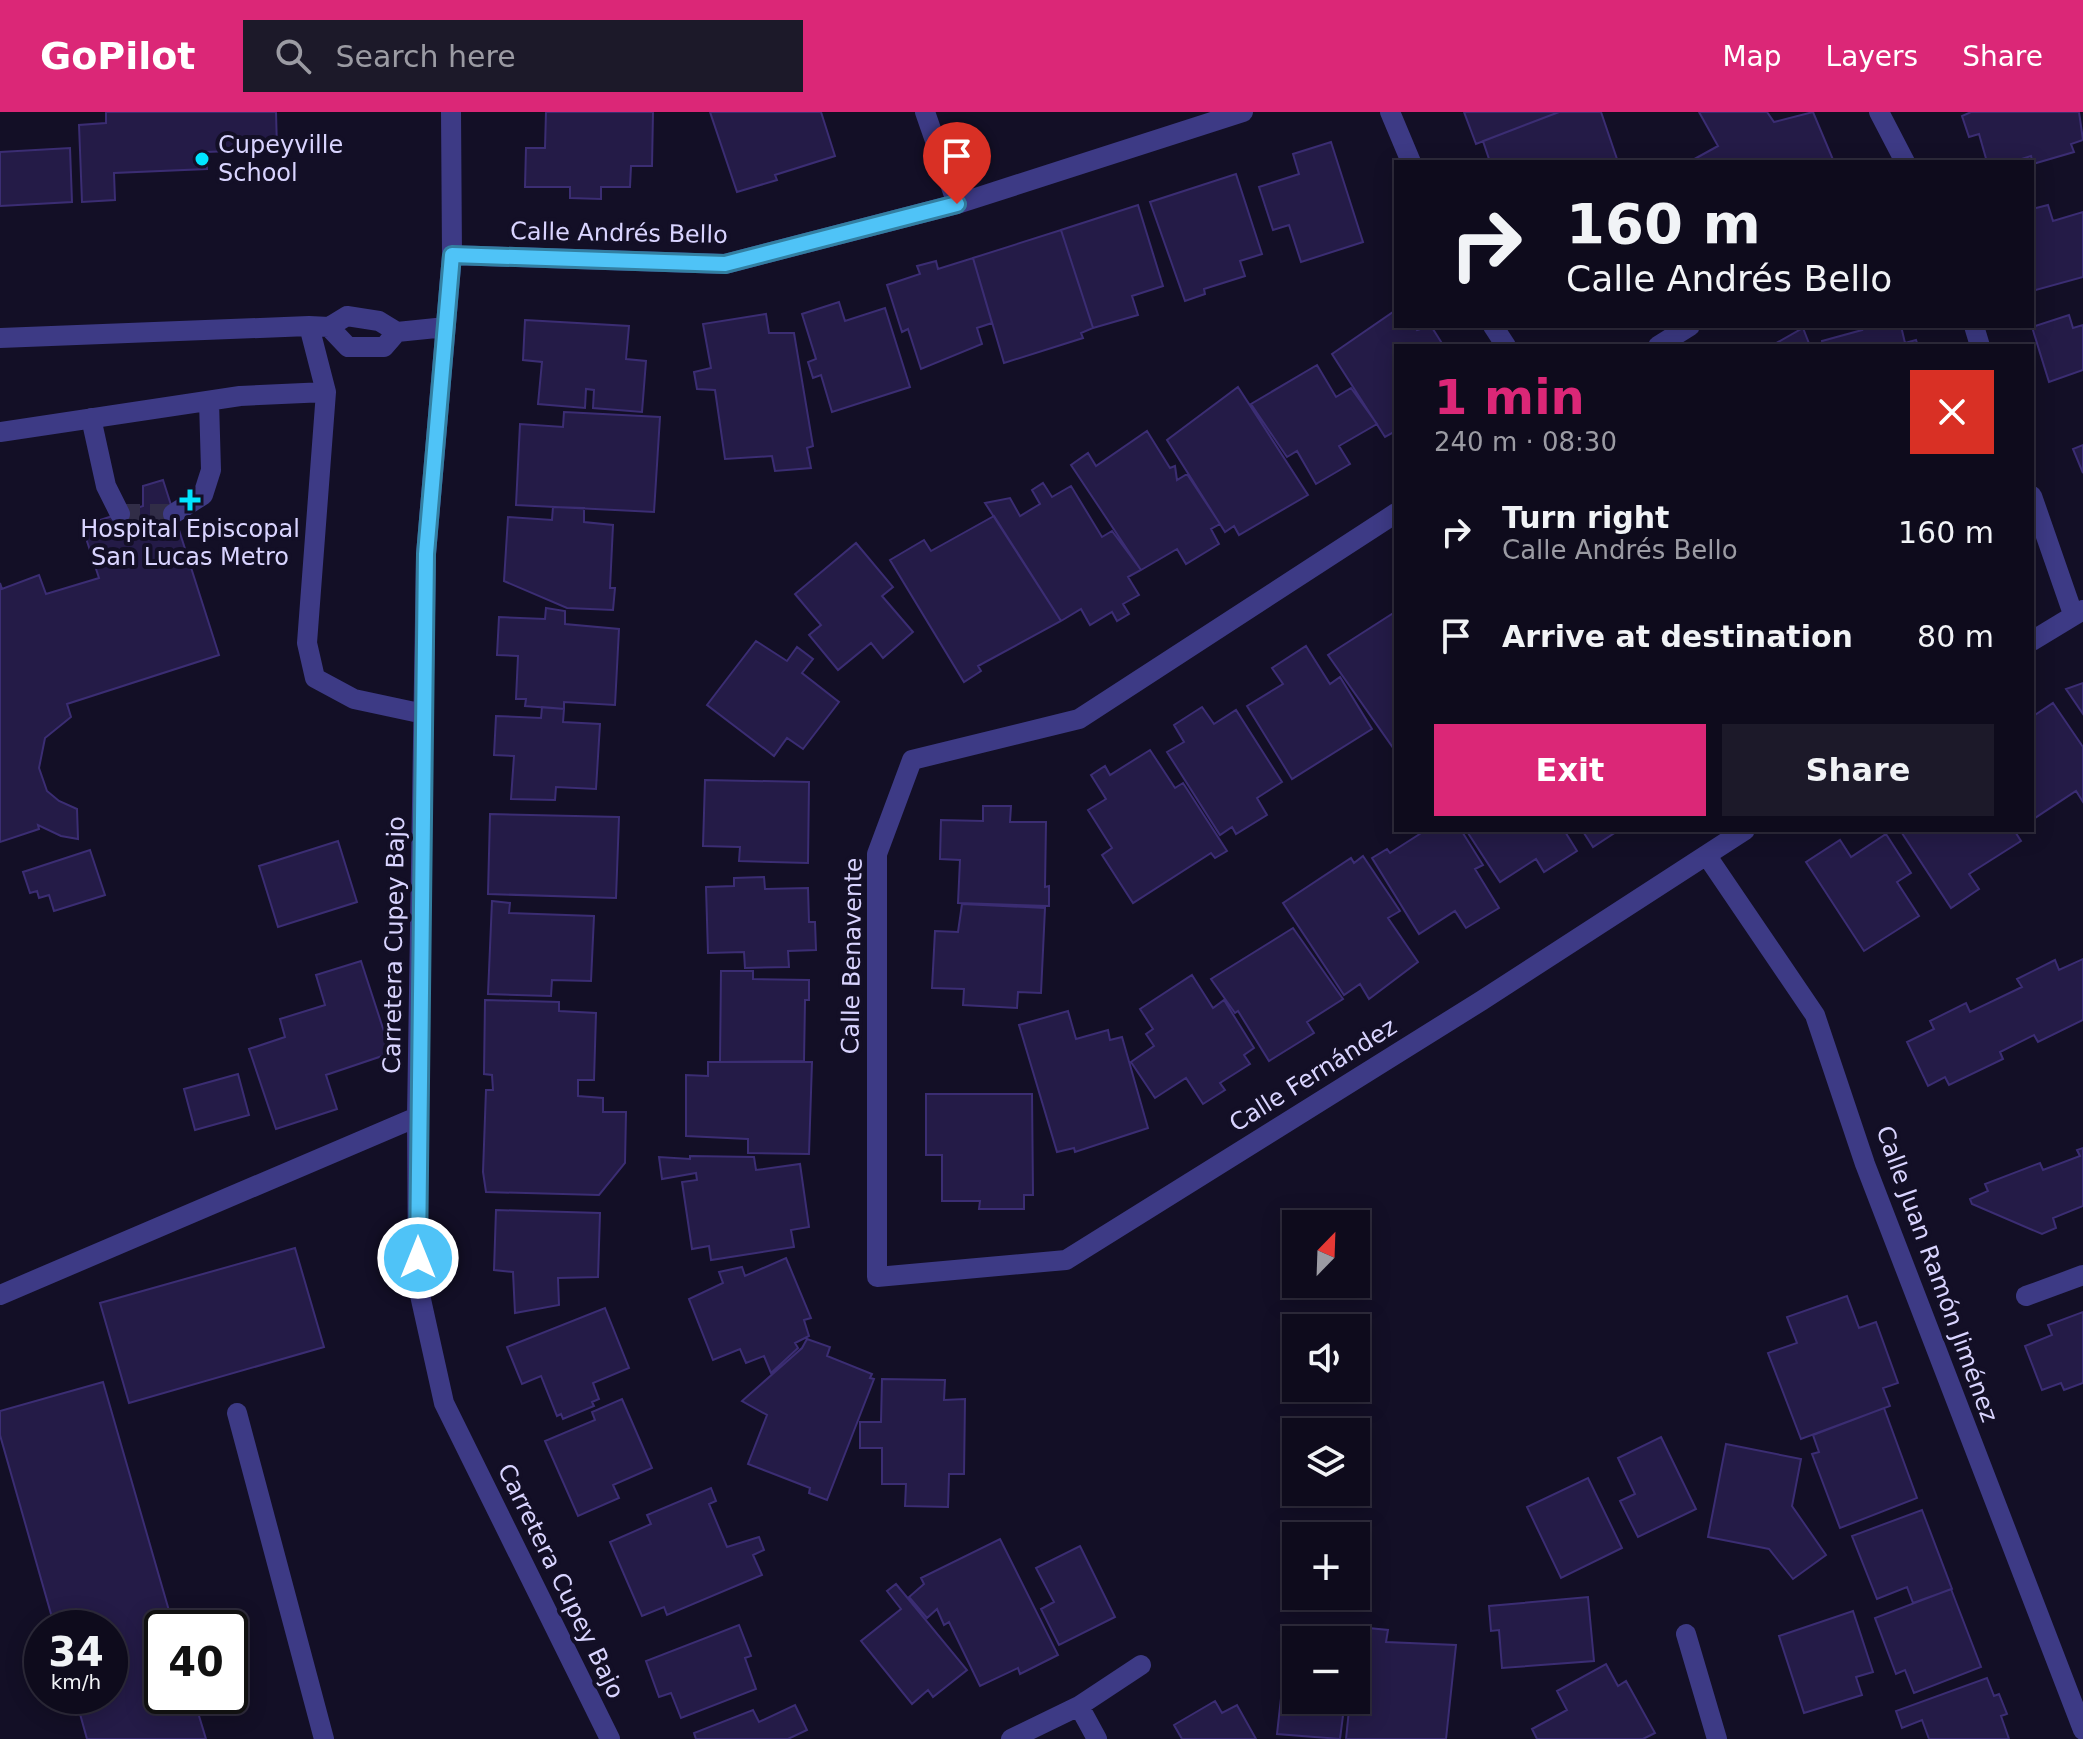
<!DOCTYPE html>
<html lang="en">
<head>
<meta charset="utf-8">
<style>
	body { margin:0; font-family:"DejaVu Sans",sans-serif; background:#1c1929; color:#f1f3f6; height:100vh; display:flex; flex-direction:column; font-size:30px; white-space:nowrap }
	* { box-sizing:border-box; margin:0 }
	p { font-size:26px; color:#9b9ba3 }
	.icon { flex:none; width:44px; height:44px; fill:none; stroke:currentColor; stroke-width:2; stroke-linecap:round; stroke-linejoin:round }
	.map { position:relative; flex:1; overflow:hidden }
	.panel { position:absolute; left:1394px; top:232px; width:640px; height:488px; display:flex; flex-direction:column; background:#0e0b1c; border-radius:0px; box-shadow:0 4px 20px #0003,0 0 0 2px #2e2b3b }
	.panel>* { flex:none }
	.banner { position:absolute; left:1394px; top:48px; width:640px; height:168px; border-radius:0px; box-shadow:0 4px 20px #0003,0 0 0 2px #2e2b3b; background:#0e0b1c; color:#f1f3f6; overflow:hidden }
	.needle { width:52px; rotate:23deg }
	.tools { position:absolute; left:1282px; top:1098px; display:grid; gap:16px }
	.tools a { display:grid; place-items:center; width:88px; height:88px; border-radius:0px; background:#0e0b1c; box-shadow:0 4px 20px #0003,0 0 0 2px #2e2b3b; font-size:40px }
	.speed { position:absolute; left:24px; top:1498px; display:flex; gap:16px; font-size:40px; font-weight:700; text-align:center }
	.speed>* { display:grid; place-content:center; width:104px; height:104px; border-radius:50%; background:#0e0b1c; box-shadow:0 4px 20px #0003,0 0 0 2px #2e2b3b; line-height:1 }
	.speed small { font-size:20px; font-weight:400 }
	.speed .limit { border:4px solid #111; border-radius:12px; background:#fff; color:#111 }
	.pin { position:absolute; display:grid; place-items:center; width:68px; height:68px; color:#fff; margin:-82px -34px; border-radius:50% 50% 50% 0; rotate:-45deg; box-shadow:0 0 8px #0007 }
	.pin .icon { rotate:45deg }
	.me { position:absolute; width:88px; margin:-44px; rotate:0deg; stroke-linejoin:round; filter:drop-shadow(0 0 6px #0008) }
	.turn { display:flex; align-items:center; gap:28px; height:168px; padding:0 40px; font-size:36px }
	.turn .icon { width:104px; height:104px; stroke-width:2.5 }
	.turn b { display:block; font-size:56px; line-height:68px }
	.round { display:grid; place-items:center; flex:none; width:84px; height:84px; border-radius:0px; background:#1c1929 }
	.head { display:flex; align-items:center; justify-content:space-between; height:136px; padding:0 40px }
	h1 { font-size:48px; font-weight:800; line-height:60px; color:#db2777 }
	.primary-button { display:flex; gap:16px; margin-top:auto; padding:16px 40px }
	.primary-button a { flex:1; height:92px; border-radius:0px; background:#db2777; color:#fff; font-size:32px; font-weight:800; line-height:92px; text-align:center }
	.primary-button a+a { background:#1c1929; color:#f1f3f6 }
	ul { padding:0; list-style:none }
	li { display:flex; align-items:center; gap:24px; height:104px; padding:0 40px }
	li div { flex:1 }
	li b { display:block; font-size:30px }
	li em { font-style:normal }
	header { display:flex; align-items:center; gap:48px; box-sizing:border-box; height:112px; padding:0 40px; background:#db2777; color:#fff }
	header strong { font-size:38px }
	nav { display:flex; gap:44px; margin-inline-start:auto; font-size:28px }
	.search { width:560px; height:72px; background:#1c1929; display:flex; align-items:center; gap:20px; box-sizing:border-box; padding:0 28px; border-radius:0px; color:#9b9ba3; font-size:30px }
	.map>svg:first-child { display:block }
	.building { fill:#241b47; stroke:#3b2d73; stroke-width:2 }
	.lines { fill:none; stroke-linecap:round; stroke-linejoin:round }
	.minor-tunnel { stroke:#312d47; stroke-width:20; stroke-dasharray:20 10; stroke-linecap:butt }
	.minor { stroke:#3d3a85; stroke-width:20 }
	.route-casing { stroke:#337fa1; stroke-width:20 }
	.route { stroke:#4fc3f7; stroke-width:14 }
	.poi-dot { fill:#00e5ff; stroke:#130f26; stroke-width:3 }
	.labels { text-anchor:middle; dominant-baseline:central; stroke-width:8; stroke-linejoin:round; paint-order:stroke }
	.poi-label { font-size:24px; fill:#d9d4ff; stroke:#130f26; text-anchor:start }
	.street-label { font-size:24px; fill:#d9d4ff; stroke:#130f26 }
</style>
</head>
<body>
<header>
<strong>GoPilot</strong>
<div class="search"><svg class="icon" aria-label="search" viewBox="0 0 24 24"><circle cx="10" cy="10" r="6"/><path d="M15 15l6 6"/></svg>Search here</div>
<nav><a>Map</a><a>Layers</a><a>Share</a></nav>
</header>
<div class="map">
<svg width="2083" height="1627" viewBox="0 0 2083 1627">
	<rect width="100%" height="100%" fill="#130f26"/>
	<path class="building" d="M106,0H276L277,37L206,40L207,57L114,61L115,88L82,90L79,13L106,11Z
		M546,0H653L652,54H631L630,75H601V87L570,86V75H525L526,36H545Z
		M710,0H821L835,44L775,63L777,68L737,80Z
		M1464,0H1559L1476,32Z
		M1559,0H1601L1618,50H1490L1483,29Z
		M1699,0H1767L1774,10L1813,0L1834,50H1689L1718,34Z
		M2079,0L2083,28L2071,32L2074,40L2033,52L2031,44L2012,50H1987L1979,22L1969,25L1962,4L1971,0Z
		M1331,30L1363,130L1301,150L1289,113L1273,118L1259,75L1299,62L1293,42Z
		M70,36L72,90L0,94V40Z
		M1236,62L1262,142L1240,149L1245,164L1204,177L1205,182L1185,189L1150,90Z
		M1138,93L1163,174L1132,184L1138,203L1093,216L1061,118Z
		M2048,93L2053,109L2083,100V165L2032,179V97Z
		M1061,118L1093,216L1081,221L1083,226L1004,251L973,146Z
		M973,146L992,211L977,216L982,232L921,257L908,217L902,220L887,173L920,162L917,154L936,149L938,157Z
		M839,190L845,209L885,196L910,275L832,300L821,263L813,266L808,250L816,247L802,202Z
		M1396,198V214H1414L1417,218L1431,214L1443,233L1396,234V319L1385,325L1332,242Z
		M766,202L769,221H794L813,334L807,336L811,356L775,359L772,344L725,347L715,278L697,277L694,260L711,256L703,212Z
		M2069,203L2073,216L2083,213V258L2049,270L2032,215Z
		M525,208L629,214L626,247L646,249L642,300L593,296L594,278L586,277L585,296L538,292L542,250L523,248Z
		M1860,214H1901L1905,231L1916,228L1918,234H1823L1822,229L1862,218Z
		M1803,216L1810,234H1771Z
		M1317,253L1336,285L1351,276L1377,312L1339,334L1350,352L1316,372L1297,339L1287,345L1251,292Z
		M1238,275L1308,383L1239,423L1234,414L1225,420L1167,328Z
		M564,300L660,305L654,400L516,393L520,312L563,315Z
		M1147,319L1170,356L1175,354L1177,368L1187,362L1220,412L1211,417L1219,432L1186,452L1177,437L1141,458L1071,353L1088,341L1096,354Z
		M2083,333V361L2073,337Z
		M163,368L219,543L67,592L71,605L45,626L39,656L47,679L59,689L77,697L78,727L61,724L38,713L39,717L0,730V471L2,477L39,463L46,482L99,466L82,414L143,394V374Z
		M1043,371L1052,385L1071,374L1102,425L1112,419L1141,458L1128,465L1139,483L1123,492L1129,502L1117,509L1112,500L1090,513L1081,497L1061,509L985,391L1010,386L1020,404L1040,392L1032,378Z
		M553,395L584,396V410L613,413L610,476H615L613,498L567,496L504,469L508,405L552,408Z
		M994,404L1061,509L978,554L981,559L964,570L890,448L924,428L931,439Z
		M856,431L893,475L882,484L913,520L883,546L871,531L838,558L809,523L821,513L795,482Z
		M546,496L565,499V512L619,517L615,593L564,590V597L525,594L526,587H516L518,544L497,543L499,505L545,507Z
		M1395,500L1396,501V640L1328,543Z
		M756,529L787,549L797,535L813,547L802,561L839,590L803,637L787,626L774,644L707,593Z
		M1306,534L1330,572L1340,565L1372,617L1292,667L1247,594L1283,572L1272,556Z
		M2083,571V602L2066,577Z
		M2053,591L2083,635V690L2076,679L2032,708V605Z
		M542,595L564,597L563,610L600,612L596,677L556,675L555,688L511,687L514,644L494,643L496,604L541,606Z
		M1202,595L1214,612L1236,598L1282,670L1257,686L1267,703L1236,722L1232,715L1220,723L1167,640L1184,630L1174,613Z
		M1150,638L1175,676L1183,671L1227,739L1215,746L1211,741L1133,791L1102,743L1112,736L1088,698L1106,687L1091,663L1105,654L1110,663Z
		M705,668L809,670L808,751L739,749L740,735L703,734Z
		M983,694H1011L1010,710H1046L1045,775L1049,774V794L958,791L960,748L940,747L941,708L983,709Z
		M490,702L619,705L616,786L488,782Z
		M1426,718H1461L1483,753L1475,757L1499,796L1466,816L1455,799L1419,822L1372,746L1387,737L1390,741Z
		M1466,718H1564L1577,739L1544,760L1536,747L1500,770Z
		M1582,718H1619L1593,735Z
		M1900,718H2014L2021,729L1969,762L1979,777L1951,796Z
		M1886,722L1911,761L1897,770L1919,804L1864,839L1806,750L1840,728L1851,745Z
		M338,729L357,790L278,815L259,754Z
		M90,738L105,783L54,799L49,783L39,786L37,779L30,781L23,760Z
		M1363,744L1400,799L1388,806L1418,850L1369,887L1360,872L1344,883L1283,791L1351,746L1354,751Z
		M764,765L765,777L808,776L809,810H815L816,838L788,839L789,855L745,856L744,840L708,841L706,775L734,774V766Z
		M492,789L510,791L509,801L594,804L591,869L552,868L551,884L488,882Z
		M962,792L1045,796L1041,881L1018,880L1017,896L963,893L964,877L932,876L935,819L958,820Z
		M1293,816L1343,887L1307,910L1314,921L1269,949L1238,899L1235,901L1211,867Z
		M2083,847V908L2038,930L2034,923L2000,940L2003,947L1949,973L1945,965L1928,974L1907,930L1934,917L1930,909L1966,891L1970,900L2022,875L2017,867L2055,848L2059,858Z
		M361,849L391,941L326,963L337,997L276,1017L249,937L285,925L280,907L325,893L316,863Z
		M721,859H753V867L809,868V888H805L804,949L720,950Z
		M1192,863L1213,896L1224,888L1254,936L1244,943L1250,952L1220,971L1225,978L1203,992L1186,966L1155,986L1131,950L1154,934L1146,922L1153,917L1140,897Z
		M485,888L559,890V899L596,901L594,968H578V984L603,986V1000H626L625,1051L599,1083L486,1080L483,1060L486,978H493L492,963L484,962Z
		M1068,899L1076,927L1108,918L1110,928L1122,925L1148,1016L1075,1040L1074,1036L1057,1040L1019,913Z
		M708,950H812L809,1042L748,1041V1027L686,1024V963L708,964Z
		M238,962L249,1003L195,1018L184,977Z
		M926,982H1032L1033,1083H1024V1097H979L980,1089H942V1043H926Z
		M2083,1036V1094L2053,1106L2056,1116L2042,1122L1972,1092L1970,1087L1988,1079L1985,1072L2040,1051L2043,1058L2080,1044L2077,1038Z
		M690,1044L754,1045L756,1058L800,1052L809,1115L791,1118L794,1135L711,1148L709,1134L692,1137L682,1070L697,1068L696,1061L662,1067L659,1045L690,1047Z
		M496,1098L600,1101L598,1165L558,1166L559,1193L515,1201L513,1160L494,1158Z
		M295,1136L324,1235L129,1291L100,1191Z
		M786,1146L811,1206L804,1208L809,1224L795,1231L798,1236L771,1261L764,1244L746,1251L740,1237L713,1248L689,1187L723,1171L719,1160L742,1155L745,1164Z
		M1847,1184L1859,1216L1876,1210L1898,1271L1883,1276L1890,1294L1801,1327L1768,1241L1797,1231L1787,1205Z
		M605,1196L629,1256L593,1271L599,1287L592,1290L594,1294L563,1307L561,1302L557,1304L541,1264L522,1272L507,1235Z
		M2083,1200V1271L2064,1278L2061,1271L2042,1278L2025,1234L2052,1223L2048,1213Z
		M807,1227L830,1235L827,1244L872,1262L870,1266L874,1267L827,1388L809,1381L810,1376L748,1352L767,1303L742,1289L802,1236Z
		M882,1267L945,1268L944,1288L965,1287L964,1362H949L948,1395L905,1394L906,1372H882V1336H860V1310H881Z
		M103,1270L174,1516H162V1584H193L206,1627H87L75,1584H110V1516H55L0,1323V1299Z
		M622,1287L652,1356L613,1373L619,1386L578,1404L545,1329L595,1308L592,1300Z
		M1884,1296L1917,1386L1840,1416L1812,1342L1819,1340L1813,1323Z
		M1661,1325L1696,1397L1638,1425L1620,1389L1635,1382L1618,1346Z
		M1726,1332L1801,1347L1792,1394L1826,1443L1793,1467L1769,1437L1708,1425Z
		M1588,1366L1622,1436L1561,1466L1527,1395Z
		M711,1376L716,1389L709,1392L727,1435L759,1425L764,1438L753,1443L762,1463L667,1503L664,1495L642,1504L610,1430L651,1412L647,1403Z
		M1922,1398L1952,1477L1913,1491L1907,1475L1877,1487L1852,1424Z
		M1000,1427L1058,1543L1020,1562L1018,1556L980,1574L949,1510L944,1513L937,1497L927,1506L909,1485L924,1472L921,1466Z
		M1080,1434L1115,1505L1059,1533L1041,1497L1054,1490L1036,1456Z
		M896,1472L967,1558L933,1585L928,1578L912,1592L861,1529L901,1497L887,1479Z
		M1951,1477L1981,1555L1914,1581L1905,1558L1896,1562L1875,1506Z
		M1588,1485L1594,1549L1502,1556L1499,1518L1491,1519L1489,1494Z
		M1853,1499L1873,1560L1856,1565L1862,1583L1804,1601L1779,1524Z
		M739,1513L751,1544L745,1546L756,1577L681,1606L671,1581L659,1585L646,1549Z
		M1358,1515L1388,1518L1386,1530L1456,1533L1446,1627H1346L1350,1588H1356Z
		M1287,1532L1296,1533V1588H1345L1340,1627L1277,1622Z
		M1606,1552L1618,1574L1626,1569L1655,1621L1643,1627H1537L1532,1617L1567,1598L1557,1579Z
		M1987,1566L1994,1584L1999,1582L2007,1602L2001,1604L2009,1627H1929L1922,1608L1902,1616L1896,1599Z
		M1215,1589L1222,1601L1237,1593L1256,1627H1182L1174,1613Z
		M795,1593L807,1618L788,1627H696L694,1621L753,1598L759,1610Z"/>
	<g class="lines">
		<path class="minor-tunnel" d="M120,402H173"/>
		<path class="minor" d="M451,0L452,143L426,442L417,1005L418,1174L444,1291L610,1627
			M925,0L957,92
			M1390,0L1411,50
			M1879,0L1905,50
			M452,143L725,152L957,92L1243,0
			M309,214L329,215L347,204L379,209L397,220L446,215
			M1493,214L1506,234
			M1974,214L1980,234
			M329,215L348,235H384L397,220
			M0,226L309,214L326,280L307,531L315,566L354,587L424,602
			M1658,234L1690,214
			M91,306L106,374L120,402
			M0,320L240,284L326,280
			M2032,384L2073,502
			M1396,401L1079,607L912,648L877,742V1165L1066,1148L1481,889L1745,718
			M173,402L203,383L211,358L209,289
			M2032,529L2083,498
			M1707,744L1815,903L1865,1052L2083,1618
			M0,1183L417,1005
			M2026,1184L2083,1163
			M237,1301L324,1627
			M1686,1522L1717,1627
			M1079,1594L1097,1627
			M1011,1627L1079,1594L1141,1553"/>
	</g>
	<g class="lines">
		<g class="route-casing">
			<path id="route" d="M418,1146L426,442L452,143L725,152L957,92"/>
		</g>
		<use href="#route" class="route"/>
	</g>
	<g class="poi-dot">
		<circle cx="202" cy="47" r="8"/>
		<path d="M186 376h8v8h8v8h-8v8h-8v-8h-8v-8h8z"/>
	</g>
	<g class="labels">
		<g class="poi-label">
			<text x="218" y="33">Cupeyville<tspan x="218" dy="28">School</tspan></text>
			<text x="190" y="417" text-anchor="middle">Hospital Episcopal<tspan x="190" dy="28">San Lucas Metro</tspan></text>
		</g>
		<g class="street-label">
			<text transform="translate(619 121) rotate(1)">Calle Andrés Bello</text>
			<text transform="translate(394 833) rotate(-89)">Carretera Cupey Bajo</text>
			<text transform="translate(852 844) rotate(-89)">Calle Benavente</text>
			<text transform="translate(1313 963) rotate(-32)">Calle Fernández</text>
			<text transform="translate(1937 1162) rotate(70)">Calle Juan Ramón Jiménez</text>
			<text transform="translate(561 1469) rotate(64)">Carretera Cupey Bajo</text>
		</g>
	</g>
</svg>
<div class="tools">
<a><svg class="needle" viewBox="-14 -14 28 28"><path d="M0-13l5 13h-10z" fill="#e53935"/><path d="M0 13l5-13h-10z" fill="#9b9ba3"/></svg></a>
<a><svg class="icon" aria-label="sound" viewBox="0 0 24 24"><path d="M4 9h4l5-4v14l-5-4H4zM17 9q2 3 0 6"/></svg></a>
<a><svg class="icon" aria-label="layers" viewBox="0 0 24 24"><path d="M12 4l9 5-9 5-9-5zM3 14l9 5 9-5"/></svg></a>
<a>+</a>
<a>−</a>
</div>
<div class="speed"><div>34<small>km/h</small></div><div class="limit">40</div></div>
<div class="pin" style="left:957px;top:92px;background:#d93025"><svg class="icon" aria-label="arrive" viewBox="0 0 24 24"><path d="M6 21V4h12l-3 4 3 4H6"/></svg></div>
<svg class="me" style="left:418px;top:1146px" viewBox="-20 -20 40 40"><circle r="17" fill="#4fc3f7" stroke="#fff" stroke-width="3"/><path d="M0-11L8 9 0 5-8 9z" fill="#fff"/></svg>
<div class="banner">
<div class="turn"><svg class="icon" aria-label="right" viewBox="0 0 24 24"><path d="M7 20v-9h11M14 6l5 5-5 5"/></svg><div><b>160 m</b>Calle Andrés Bello</div></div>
</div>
<section class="panel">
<div class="head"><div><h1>1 min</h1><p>240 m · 08:30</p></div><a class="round" style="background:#d93025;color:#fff"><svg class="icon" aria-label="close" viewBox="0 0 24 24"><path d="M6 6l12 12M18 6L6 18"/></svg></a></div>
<ul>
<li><svg class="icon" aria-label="right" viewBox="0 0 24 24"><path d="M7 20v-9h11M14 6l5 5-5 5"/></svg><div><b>Turn right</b><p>Calle Andrés Bello</p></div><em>160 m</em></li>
<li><svg class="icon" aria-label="arrive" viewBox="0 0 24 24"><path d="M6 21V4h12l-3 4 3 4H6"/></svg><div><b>Arrive at destination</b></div><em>80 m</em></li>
</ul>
<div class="primary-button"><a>Exit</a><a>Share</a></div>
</section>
</div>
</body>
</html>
